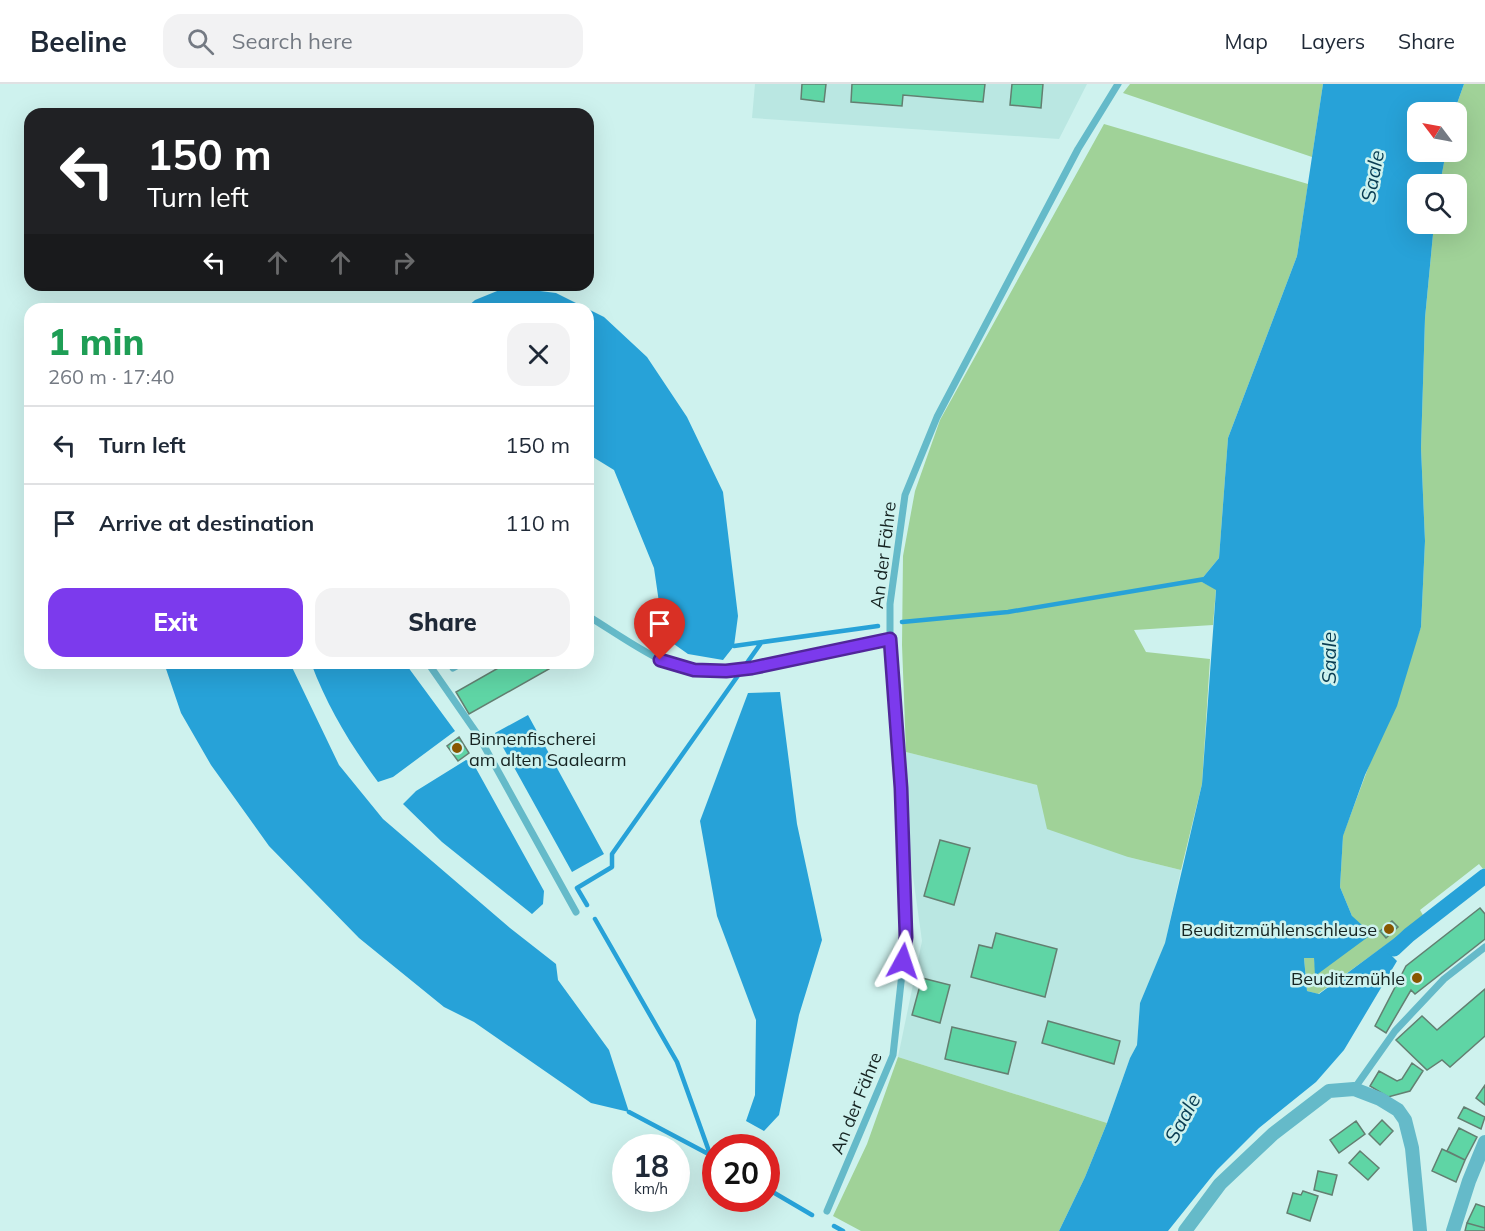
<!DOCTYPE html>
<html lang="en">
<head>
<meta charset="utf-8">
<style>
	body { margin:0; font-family:Mulish,sans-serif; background:#f2f2f3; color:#1f2937; height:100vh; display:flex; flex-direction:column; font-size:22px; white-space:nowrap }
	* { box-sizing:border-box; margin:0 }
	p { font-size:20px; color:#747a83 }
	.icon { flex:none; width:33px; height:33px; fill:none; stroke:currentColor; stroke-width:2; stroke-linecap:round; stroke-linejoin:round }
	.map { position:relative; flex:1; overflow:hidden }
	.drawer { position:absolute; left:24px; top:219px; width:570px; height:366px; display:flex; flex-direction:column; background:#fff; border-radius:18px; box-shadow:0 6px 24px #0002 }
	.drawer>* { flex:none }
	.banner { position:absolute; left:24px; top:24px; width:570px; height:183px; border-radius:18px; box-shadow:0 6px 24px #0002; background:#202124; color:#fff; overflow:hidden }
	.needle { width:39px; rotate:302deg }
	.fabs { position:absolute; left:1407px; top:18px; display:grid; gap:12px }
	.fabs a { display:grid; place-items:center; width:60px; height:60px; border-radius:12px; background:#fff; box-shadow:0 6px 24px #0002; font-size:30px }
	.speed { position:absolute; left:612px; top:1050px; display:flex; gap:12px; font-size:30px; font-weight:700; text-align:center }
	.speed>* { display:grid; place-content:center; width:78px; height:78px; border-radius:50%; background:#fff; box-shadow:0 6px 24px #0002; line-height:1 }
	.speed small { font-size:15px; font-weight:400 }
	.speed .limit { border:9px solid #d22; background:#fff; color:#111 }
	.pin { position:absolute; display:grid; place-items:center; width:51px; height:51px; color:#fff; margin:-62px -26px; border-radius:50% 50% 50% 0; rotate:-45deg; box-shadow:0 0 6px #0007 }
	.pin .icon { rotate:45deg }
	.me { position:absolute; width:66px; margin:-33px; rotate:5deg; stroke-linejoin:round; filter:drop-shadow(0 0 4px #0008) }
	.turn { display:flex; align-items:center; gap:21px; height:126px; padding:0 24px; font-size:27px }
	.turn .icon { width:78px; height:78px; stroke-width:2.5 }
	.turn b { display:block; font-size:42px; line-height:51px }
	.lanes { display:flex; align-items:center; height:57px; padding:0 24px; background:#0003; justify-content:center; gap:30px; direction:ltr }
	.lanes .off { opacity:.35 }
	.round { display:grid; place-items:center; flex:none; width:63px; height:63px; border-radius:18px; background:#f2f2f3 }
	.overview { display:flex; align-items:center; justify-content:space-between; height:102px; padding:0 24px }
	h1 { font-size:36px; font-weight:800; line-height:45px; color:#1e9e55 }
	.cta { display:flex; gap:12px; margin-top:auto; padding:12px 24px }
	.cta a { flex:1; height:69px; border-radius:18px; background:#7c3aed; color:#fff; font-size:24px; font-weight:800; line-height:69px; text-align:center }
	.cta a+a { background:#f2f2f3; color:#1f2937 }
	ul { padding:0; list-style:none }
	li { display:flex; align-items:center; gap:18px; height:78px; padding:0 24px; border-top:2px solid #e0e1e3 }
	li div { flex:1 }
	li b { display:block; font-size:22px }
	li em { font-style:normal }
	header { display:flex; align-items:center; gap:36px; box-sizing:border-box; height:84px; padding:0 30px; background:#fff; border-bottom:2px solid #e0e1e3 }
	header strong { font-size:28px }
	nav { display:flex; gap:33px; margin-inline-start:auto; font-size:21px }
	.search { width:420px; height:54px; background:#f2f2f3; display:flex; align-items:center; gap:15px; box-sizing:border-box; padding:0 21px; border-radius:18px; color:#747a83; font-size:22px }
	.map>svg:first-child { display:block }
	.built { fill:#bae7e2 }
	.green { fill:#a0d298 }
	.water { fill:#27a2d8 }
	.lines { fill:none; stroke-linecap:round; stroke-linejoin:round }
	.stream { stroke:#27a2d8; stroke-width:4.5 }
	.canal { stroke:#27a2d8; stroke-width:15 }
	.building { fill:#5fd5a5; stroke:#637f71; stroke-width:1.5 }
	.service { stroke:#65bac9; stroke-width:7 }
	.minor { stroke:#65bac9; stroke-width:14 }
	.route-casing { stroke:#51269a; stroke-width:15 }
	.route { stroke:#7c3aed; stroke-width:10 }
	.poi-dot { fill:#885700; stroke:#cef2ee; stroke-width:2 }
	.labels { text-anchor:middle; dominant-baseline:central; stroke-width:5; stroke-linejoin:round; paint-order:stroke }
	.street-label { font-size:18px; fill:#162422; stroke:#cef2ee }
	.poi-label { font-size:18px; fill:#162422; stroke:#cef2ee; text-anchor:end }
	.water-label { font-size:20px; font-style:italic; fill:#093c52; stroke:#cef2ee }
</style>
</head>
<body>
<header>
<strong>Beeline</strong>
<div class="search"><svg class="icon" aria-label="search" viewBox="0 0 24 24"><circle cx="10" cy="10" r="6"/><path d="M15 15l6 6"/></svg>Search here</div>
<nav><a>Map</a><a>Layers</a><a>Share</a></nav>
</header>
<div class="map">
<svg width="1485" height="1147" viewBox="0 0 1485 1147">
	<rect width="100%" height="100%" fill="#cef2ee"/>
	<path class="built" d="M755,0H1087L1059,55L752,34Z
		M906,668L1037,701L1128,773L1181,786L1165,860L1140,919L1137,961L1130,974L1107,1039L898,973L922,857L910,771Z"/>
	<path class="green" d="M1130,0H1323L1312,73L1123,9Z
		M1464,0H1485V784L1483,785L1479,780L1420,826L1424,833L1416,839L1318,910L1307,907L1304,874H1314L1316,891L1352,832L1340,803L1343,751L1421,543L1425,457L1421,364L1425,234L1434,140H1456V100H1440L1446,68H1456V28H1454Z
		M1104,40L1308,100L1297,172L1228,354L1219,474L1200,497L1216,505L1213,541L1134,546L1146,568L1210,575L1202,700L1181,786L1128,773L1047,745L1037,701L906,668L902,561L903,472L915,407L940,336Z
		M898,973L1107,1039L1085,1093L1059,1147H861L833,1132L867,1060Z"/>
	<path class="water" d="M1323,0H1464L1454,28H1418V68H1446L1440,100H1418V140H1434L1425,234L1421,364L1425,457L1421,543L1397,622L1365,691L1343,752L1340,803L1352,832L1372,850L1315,892L1314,874H1304L1307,907L1319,910L1404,847L1413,855L1392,872L1397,877L1344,966L1316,998L1259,1044L1217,1086L1168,1147H1059L1085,1093L1107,1039L1130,974L1137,961L1140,919L1165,859L1202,700L1216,506L1200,497L1219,474L1228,354L1297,172Z
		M507,203L556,209L604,233L647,273L687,333L723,408L738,532L734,562L723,576L688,570L664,553L654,484L614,386L588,370V225H465L475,216Z
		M164,579H290L339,681L383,735L510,844L556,880L558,896L609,966L629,1028L591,1019L474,938L444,923L359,854L269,762L211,681L181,629Z
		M311,579H405L455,647L393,693L378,698C350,660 328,624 311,579Z
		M780,608L797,740L822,856L799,931L779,1031L764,1047L746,1037L755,1011L756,936L717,832L700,737L748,609Z
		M528,631L604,770L572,788L495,649Z
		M466,676L473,679L544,807L543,820L532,830L442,758L403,720L416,707Z"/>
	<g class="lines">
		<path class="stream" d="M902,538L1008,528L1205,495
			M734,562L878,542
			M587,821L577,804L612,783V770L761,559
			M595,835L677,978L710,1070
			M629,1028L716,1074
			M766,1104L812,1131
			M834,1142L843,1147"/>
		<path class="canal" d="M1394,865L1409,851L1485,792"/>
	</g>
	<path class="building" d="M802,0H826L824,18L801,15Z
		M852,0H985L983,18L903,11L902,22L851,18Z
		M1012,0H1043L1041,24L1010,21Z
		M507,579H546L549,585L469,630L456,608Z
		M459,653L469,669L458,677L447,662Z
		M940,756L970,764L954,821L924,812Z
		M1480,824L1485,830V855L1415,910L1411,906L1386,949L1375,942L1406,882Z
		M1392,837L1398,843L1386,854L1380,847Z
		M996,849L1057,865L1045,913L971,893L979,861L992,864Z
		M922,894L950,901L940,939L912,931Z
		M1485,905V952L1450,983L1442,976L1427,986L1396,956L1422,932L1437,946Z
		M1048,937L1120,957L1114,980L1042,959Z
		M952,943L1016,958L1008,990L945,975Z
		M1412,979L1423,987L1410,1007L1388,1013L1370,1002L1379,987L1397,997L1402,995Z
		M1485,1001V1021L1476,1014Z
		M1464,1023L1485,1033L1481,1045L1458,1034Z
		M1382,1036L1393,1047L1380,1061L1369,1050Z
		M1356,1037L1365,1050L1339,1069L1330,1056Z
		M1459,1044L1477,1053L1465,1076L1447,1067Z
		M1442,1065L1465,1076L1456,1098L1432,1087Z
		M1360,1067L1379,1084L1368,1096L1349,1079Z
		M1318,1087L1337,1091L1332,1111L1314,1106Z
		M1303,1107L1318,1112L1310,1137L1287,1129L1293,1109L1301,1111Z
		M1476,1120L1485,1123V1144L1467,1139Z
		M1467,1139L1485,1144V1147H1465Z"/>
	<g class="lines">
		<path class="service" d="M588,532C611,546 635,563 659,575C719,604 827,569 890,555
			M428,579L478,651L576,828
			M453,584L462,579
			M1354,1005L1395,947L1444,895L1485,863
			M827,1127L893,971L906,853L901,704L890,555V520L905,411L937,333L1078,65L1118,0"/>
		<path class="minor" d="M1185,1147L1220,1100L1273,1050L1329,1007L1354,1005L1380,1015L1398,1026L1405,1036L1412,1064L1420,1147
			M1453,1147L1469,1097L1485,1058"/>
	</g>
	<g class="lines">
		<g class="route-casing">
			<path id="route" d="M660,576L694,586L726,587L752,584L890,555L901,704L906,853L903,877"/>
		</g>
		<use href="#route" class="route"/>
	</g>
	<g class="poi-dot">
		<circle cx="457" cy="664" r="6"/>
		<circle cx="1389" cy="845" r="6"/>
		<circle cx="1417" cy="894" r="6"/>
	</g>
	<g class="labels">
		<g class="street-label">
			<text transform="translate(883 471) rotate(-83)">An der Fähre</text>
			<text transform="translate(856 1019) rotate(-68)">An der Fähre</text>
		</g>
		<g class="poi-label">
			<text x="469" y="654" text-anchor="start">Binnenfischerei<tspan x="469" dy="21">am alten Saalearm</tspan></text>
			<text x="1377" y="845">Beuditzmühlenschleuse</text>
			<text x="1405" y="894">Beuditzmühle</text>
		</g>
		<g class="water-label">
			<text transform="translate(1372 92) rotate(-79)">Saale</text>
			<text transform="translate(1328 574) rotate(-90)">Saale</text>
			<text transform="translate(1182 1034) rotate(-61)">Saale</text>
		</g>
	</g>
</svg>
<div class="fabs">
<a><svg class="needle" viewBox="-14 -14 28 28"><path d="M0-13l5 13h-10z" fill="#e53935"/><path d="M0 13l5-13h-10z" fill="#747a83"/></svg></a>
<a><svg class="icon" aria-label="search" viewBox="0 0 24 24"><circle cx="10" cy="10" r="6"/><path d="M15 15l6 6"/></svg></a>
</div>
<div class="speed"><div>18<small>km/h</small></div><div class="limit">20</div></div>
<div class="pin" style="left:660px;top:576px;background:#d93025"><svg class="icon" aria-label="arrive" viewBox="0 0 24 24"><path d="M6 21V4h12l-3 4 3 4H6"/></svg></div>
<svg class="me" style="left:903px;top:877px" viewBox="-20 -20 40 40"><path d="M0-17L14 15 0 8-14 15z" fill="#7c3aed" stroke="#fff" stroke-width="4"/></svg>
<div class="banner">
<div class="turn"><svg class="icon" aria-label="left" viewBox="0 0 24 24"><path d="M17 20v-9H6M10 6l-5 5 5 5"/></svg><div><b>150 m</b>Turn left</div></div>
<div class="lanes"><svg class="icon" aria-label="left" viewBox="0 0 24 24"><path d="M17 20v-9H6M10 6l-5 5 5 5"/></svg><svg class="icon off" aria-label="ahead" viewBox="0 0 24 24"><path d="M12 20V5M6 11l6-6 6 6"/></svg><svg class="icon off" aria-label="ahead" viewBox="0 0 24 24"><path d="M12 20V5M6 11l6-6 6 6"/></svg><svg class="icon off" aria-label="right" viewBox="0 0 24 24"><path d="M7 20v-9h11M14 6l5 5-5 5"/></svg></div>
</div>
<section class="drawer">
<div class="overview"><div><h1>1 min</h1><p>260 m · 17:40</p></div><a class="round"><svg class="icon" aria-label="close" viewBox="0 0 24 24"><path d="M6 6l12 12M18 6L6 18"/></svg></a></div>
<ul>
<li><svg class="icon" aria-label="left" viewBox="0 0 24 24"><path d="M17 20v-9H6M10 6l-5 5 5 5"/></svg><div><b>Turn left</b></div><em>150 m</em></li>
<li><svg class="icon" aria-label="arrive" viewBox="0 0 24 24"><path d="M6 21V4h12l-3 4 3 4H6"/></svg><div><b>Arrive at destination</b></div><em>110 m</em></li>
</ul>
<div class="cta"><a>Exit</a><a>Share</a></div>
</section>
</div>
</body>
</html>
